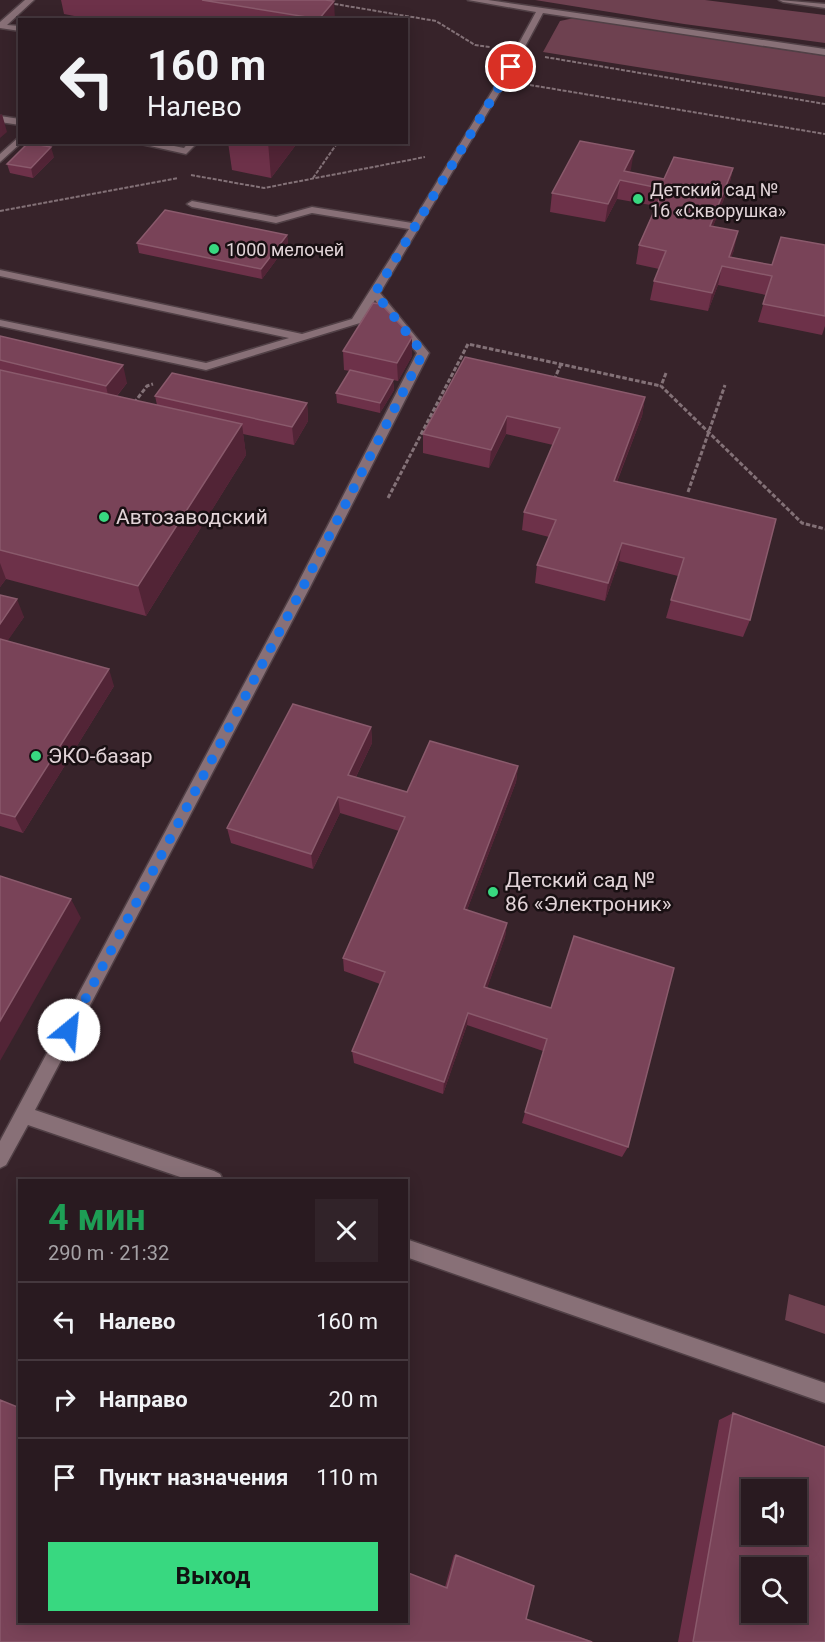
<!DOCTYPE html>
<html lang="ru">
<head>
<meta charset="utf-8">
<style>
	body { margin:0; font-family:Roboto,sans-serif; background:#312329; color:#f1f3f6; height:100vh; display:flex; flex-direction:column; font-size:22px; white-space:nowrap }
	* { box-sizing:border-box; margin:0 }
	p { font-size:20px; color:#a5a1a5 }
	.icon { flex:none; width:33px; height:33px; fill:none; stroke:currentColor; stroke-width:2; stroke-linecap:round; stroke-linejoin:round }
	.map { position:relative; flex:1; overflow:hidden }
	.sheet { position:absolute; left:18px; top:1179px; width:390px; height:444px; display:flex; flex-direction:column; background:#291a20; border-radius:0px; box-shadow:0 3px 15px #0003,0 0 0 2px #45383e }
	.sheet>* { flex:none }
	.top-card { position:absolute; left:18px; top:18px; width:390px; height:126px; border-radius:0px; box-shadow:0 3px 15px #0003,0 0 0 2px #45383e; background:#291a20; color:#f1f3f6; overflow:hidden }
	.tools { position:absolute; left:741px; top:1479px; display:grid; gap:12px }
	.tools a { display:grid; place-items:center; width:66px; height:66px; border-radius:0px; background:#291a20; box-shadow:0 3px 15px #0003,0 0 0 2px #45383e; font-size:30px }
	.pin { position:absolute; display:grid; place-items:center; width:51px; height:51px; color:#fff; margin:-26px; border:3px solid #fff; border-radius:50%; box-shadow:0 2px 6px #0007 }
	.me { position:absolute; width:66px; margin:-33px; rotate:28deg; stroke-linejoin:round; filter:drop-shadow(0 0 4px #0008) }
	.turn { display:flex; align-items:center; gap:21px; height:126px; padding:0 30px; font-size:27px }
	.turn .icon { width:78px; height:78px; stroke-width:2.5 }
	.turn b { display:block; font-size:42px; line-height:51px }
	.round { display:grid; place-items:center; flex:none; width:63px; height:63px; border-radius:0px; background:#312329 }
	.headline { display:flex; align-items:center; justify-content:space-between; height:102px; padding:0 30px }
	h1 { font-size:36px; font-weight:700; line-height:45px; color:#1e9e55 }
	.action { display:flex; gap:12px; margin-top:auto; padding:12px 30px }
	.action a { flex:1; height:69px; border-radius:0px; background:#38d880; color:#111; font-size:24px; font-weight:700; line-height:69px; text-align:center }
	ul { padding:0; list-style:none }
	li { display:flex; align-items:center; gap:18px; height:78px; padding:0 30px; border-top:2px solid #45383e }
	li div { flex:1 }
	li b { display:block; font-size:22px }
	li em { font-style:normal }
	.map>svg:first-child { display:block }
	.green { fill:#6e4150 }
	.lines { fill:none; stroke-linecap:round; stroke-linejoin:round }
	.minor-casing { stroke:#514046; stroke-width:3 }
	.path-far1 { stroke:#837177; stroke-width:2; stroke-dasharray:4 1.5; stroke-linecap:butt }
	.path { stroke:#837177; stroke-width:3; stroke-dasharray:4.5 2; stroke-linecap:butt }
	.minor { fill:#887077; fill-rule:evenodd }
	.wall { fill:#6d3149 }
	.shaded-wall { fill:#522436 }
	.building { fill:#794358; stroke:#8a5a6c; stroke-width:1.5; fill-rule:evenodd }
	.route { stroke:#1a73e8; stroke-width:10; stroke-dasharray:0 18 }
	.poi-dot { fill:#38d880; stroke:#191013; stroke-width:2 }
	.labels { text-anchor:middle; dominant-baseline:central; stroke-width:5; stroke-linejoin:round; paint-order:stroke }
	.far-poi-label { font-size:18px; fill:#e2d4d8; stroke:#191013; text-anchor:start }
	.poi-label { font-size:21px; fill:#e2d4d8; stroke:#191013; text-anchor:start }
</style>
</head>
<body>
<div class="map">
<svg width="825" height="1642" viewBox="0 0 825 1642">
	<rect width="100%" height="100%" fill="#37232a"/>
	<path class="green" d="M535,0H705L825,15V43L684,24Z
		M574,18L825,56V97L543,52L560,21Z
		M789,1294L825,1306V1334L785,1320Z"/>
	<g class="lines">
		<g class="minor-casing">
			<path id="minor" d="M25,0H34L7,25L20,26V31L0,28V22Z
				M468,0H488L825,49V55L543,13L507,80L380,293L429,353L310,587L35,1110L214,1171L220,1174L223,1180H189L28,1125L6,1165L0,1168V1141L296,587L417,353L375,300L360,323L206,370L0,326V320L206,363L289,338L0,276V270L302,334L352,319L409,229L312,213L276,223L192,207L187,204L192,201L276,217L312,207L412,223L499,80L536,12Z
				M779,0L825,4V8L783,2Z
				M0,116L20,119V125L0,122Z
				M20,136V142H22L0,162V154Z
				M132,142H154L184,148L189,142H198L186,154Z
				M406,1239L825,1383V1403L406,1257Z"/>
		</g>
		<path class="path-far1" d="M329,3L436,21L475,45L490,47
			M545,57L825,104
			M530,85L825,134
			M191,175L264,188L425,157
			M313,178L338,142
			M0,211L178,178"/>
		<path class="path" d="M666,373L661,386L802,523L825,529
			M554,380L561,364
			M134,403L147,386L153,384
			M688,492L725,385
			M388,498L468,344L661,386"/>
		<use href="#minor" class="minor"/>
	</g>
	<path class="wall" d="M61,0H325L334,20H95L64,14Z
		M228,142H298L271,178L232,170Z
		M54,157L33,178L10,173L7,164Z
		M733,168L729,186L713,226L734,250L731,257L772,265L825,245V326L822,335L758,322L766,295L718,285L708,311L650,300L654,281L659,269L636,264L639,245L656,206L617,199L605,222L550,212L552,193L631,169L629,172L664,179Z
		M287,235L288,244L262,279L139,253L137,243Z
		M0,336L127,383L117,396L157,405L155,396L307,403L308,421L294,445L243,434L246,455L146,616L6,579L0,587Z
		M343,351L412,356L398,381L393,380L394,390L380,413L337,403L336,393L350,371L344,370Z
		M465,357L645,397L642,416L617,482L750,620L743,637L666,618L678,576L619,561L605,601L535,583L537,565L549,537L522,530L524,512L553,445L506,434L489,468L423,453V434Z
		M0,595L24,617L7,641L114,686L23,833L0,826Z
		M371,727L372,743L356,777L407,792L518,766L516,782L467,910L507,923L505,937L487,988L551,1008L628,1147L622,1157L522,1123L543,1051L467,1025L443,1094L354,1063L352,1051L380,984L344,971L343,958L399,831L340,813L313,869L231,843L227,828Z
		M733,1413L825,1642H678L719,1420Z
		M454,1555H456L526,1619L594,1642H0L20,1622L445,1587Z"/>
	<path class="shaded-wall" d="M334,1L335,20H319V19Z
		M2,114L7,132L0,138V115Z
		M268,142H298L271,178Z
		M51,147L54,157L33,178L31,168Z
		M634,151L631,169L625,181L624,171Z
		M733,168L729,186L706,244L710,226Z
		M620,180L617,199L605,222L608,204Z
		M738,231L734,250L728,267L729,257Z
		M287,235L288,244L262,279L261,269Z
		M722,266L718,285L708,311L712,293Z
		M412,337V356L398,381L397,363Z
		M123,365L127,383L110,404L106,386Z
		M393,380L394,390L380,413V403Z
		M645,397L642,416L610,499L614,481Z
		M307,403L308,421L294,445L292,427Z
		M507,416L506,434L489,468L491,450Z
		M242,424L246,455L146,616L138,586Z
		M622,543L619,561L605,601L608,583Z
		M0,563L6,579L0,587Z
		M17,599L24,617L0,652V624Z
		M109,669L114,686L23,833L15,817Z
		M371,727L372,743L349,791L348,775Z
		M518,766L516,782L462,923L464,909Z
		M338,797L340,813L313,869L311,854Z
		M71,899L81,918L0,1061V1021Z
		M507,923L505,937L483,1000L484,987Z
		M468,1013L467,1025L443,1094L444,1082Z"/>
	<path class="building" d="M202,0H325L334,1L319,19Z
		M580,141L634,151L624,171L664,179L674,157L733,168L710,226L738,231L729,257L772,265L781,237L825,245V316L763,304L772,276L722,266L712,293L654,281L666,251L639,245L664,189L620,180L608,204L552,193Z
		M28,143L51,147L31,168L7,164Z
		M165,210L287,235L261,269L137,243Z
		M373,303L381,304L412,337L397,363L343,351Z
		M0,336L123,365L106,386L0,360Z
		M465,357L645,397L614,481L776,519L750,620L671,600L684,558L622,543L608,583L537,565L556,520L524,512L560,428L507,416L491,450L423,434Z
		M0,370L242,424L138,586L0,550Z
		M350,370L393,380L380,403L336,393Z
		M172,373L307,403L292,427L155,396Z
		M0,595L17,599L0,624Z
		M0,639L109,669L15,817L0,813Z
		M293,704L371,727L348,775L407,792L430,741L518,766L464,909L507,923L484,987L551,1008L574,936L674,968L628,1147L525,1112L547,1039L468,1013L444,1082L352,1051L385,972L343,958L405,817L338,797L311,854L227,828Z
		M0,876L71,899L0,1021Z
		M0,1400L20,1408V1622H406V1572L447,1588L456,1555L534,1586L526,1619L592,1642H0Z
		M733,1413L825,1447V1642H693ZM752,1490H796V1534H752ZM752,1568H796V1612H752Z"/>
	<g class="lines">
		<path class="route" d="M69,1030L303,587L423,353L375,293L511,67"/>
	</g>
	<g class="poi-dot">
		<circle cx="638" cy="199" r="6"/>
		<circle cx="214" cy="249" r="6"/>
		<circle cx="104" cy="517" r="6"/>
		<circle cx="36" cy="756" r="6"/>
		<circle cx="493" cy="892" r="6"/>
	</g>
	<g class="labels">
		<g class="far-poi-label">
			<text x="650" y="189">Детский сад №<tspan x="650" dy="21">16 «Скворушка»</tspan></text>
			<text x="226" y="249">1000 мелочей</text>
		</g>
		<g class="poi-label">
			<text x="116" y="517">Автозаводский</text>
			<text x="48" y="756">ЭКО-базар</text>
			<text x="505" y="880">Детский сад №<tspan x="505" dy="24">86 «Электроник»</tspan></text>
		</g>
	</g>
</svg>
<div class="tools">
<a><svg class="icon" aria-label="sound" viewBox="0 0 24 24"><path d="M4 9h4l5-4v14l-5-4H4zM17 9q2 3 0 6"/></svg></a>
<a><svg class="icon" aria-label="search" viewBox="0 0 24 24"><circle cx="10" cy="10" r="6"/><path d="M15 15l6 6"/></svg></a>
</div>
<div class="pin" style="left:511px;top:67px;background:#d93025"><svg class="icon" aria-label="arrive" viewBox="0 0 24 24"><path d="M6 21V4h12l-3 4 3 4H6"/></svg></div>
<svg class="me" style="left:69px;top:1030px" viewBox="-20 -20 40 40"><circle r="19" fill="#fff"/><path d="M0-13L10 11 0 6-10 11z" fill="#1a73e8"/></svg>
<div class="top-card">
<div class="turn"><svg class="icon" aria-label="left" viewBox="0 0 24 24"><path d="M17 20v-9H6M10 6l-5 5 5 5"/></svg><div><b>160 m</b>Налево</div></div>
</div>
<section class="sheet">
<div class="headline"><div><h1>4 мин</h1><p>290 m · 21:32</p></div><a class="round"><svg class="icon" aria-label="close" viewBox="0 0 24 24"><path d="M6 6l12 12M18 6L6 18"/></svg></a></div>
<ul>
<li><svg class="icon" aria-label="left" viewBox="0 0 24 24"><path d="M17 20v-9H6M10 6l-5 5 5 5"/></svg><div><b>Налево</b></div><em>160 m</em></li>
<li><svg class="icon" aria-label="right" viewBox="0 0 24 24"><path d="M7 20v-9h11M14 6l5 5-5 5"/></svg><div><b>Направо</b></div><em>20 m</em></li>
<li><svg class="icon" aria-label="arrive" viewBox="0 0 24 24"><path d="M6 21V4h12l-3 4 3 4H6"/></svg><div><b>Пункт назначения</b></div><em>110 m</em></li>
</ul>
<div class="action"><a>Выход</a></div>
</section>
</div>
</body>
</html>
